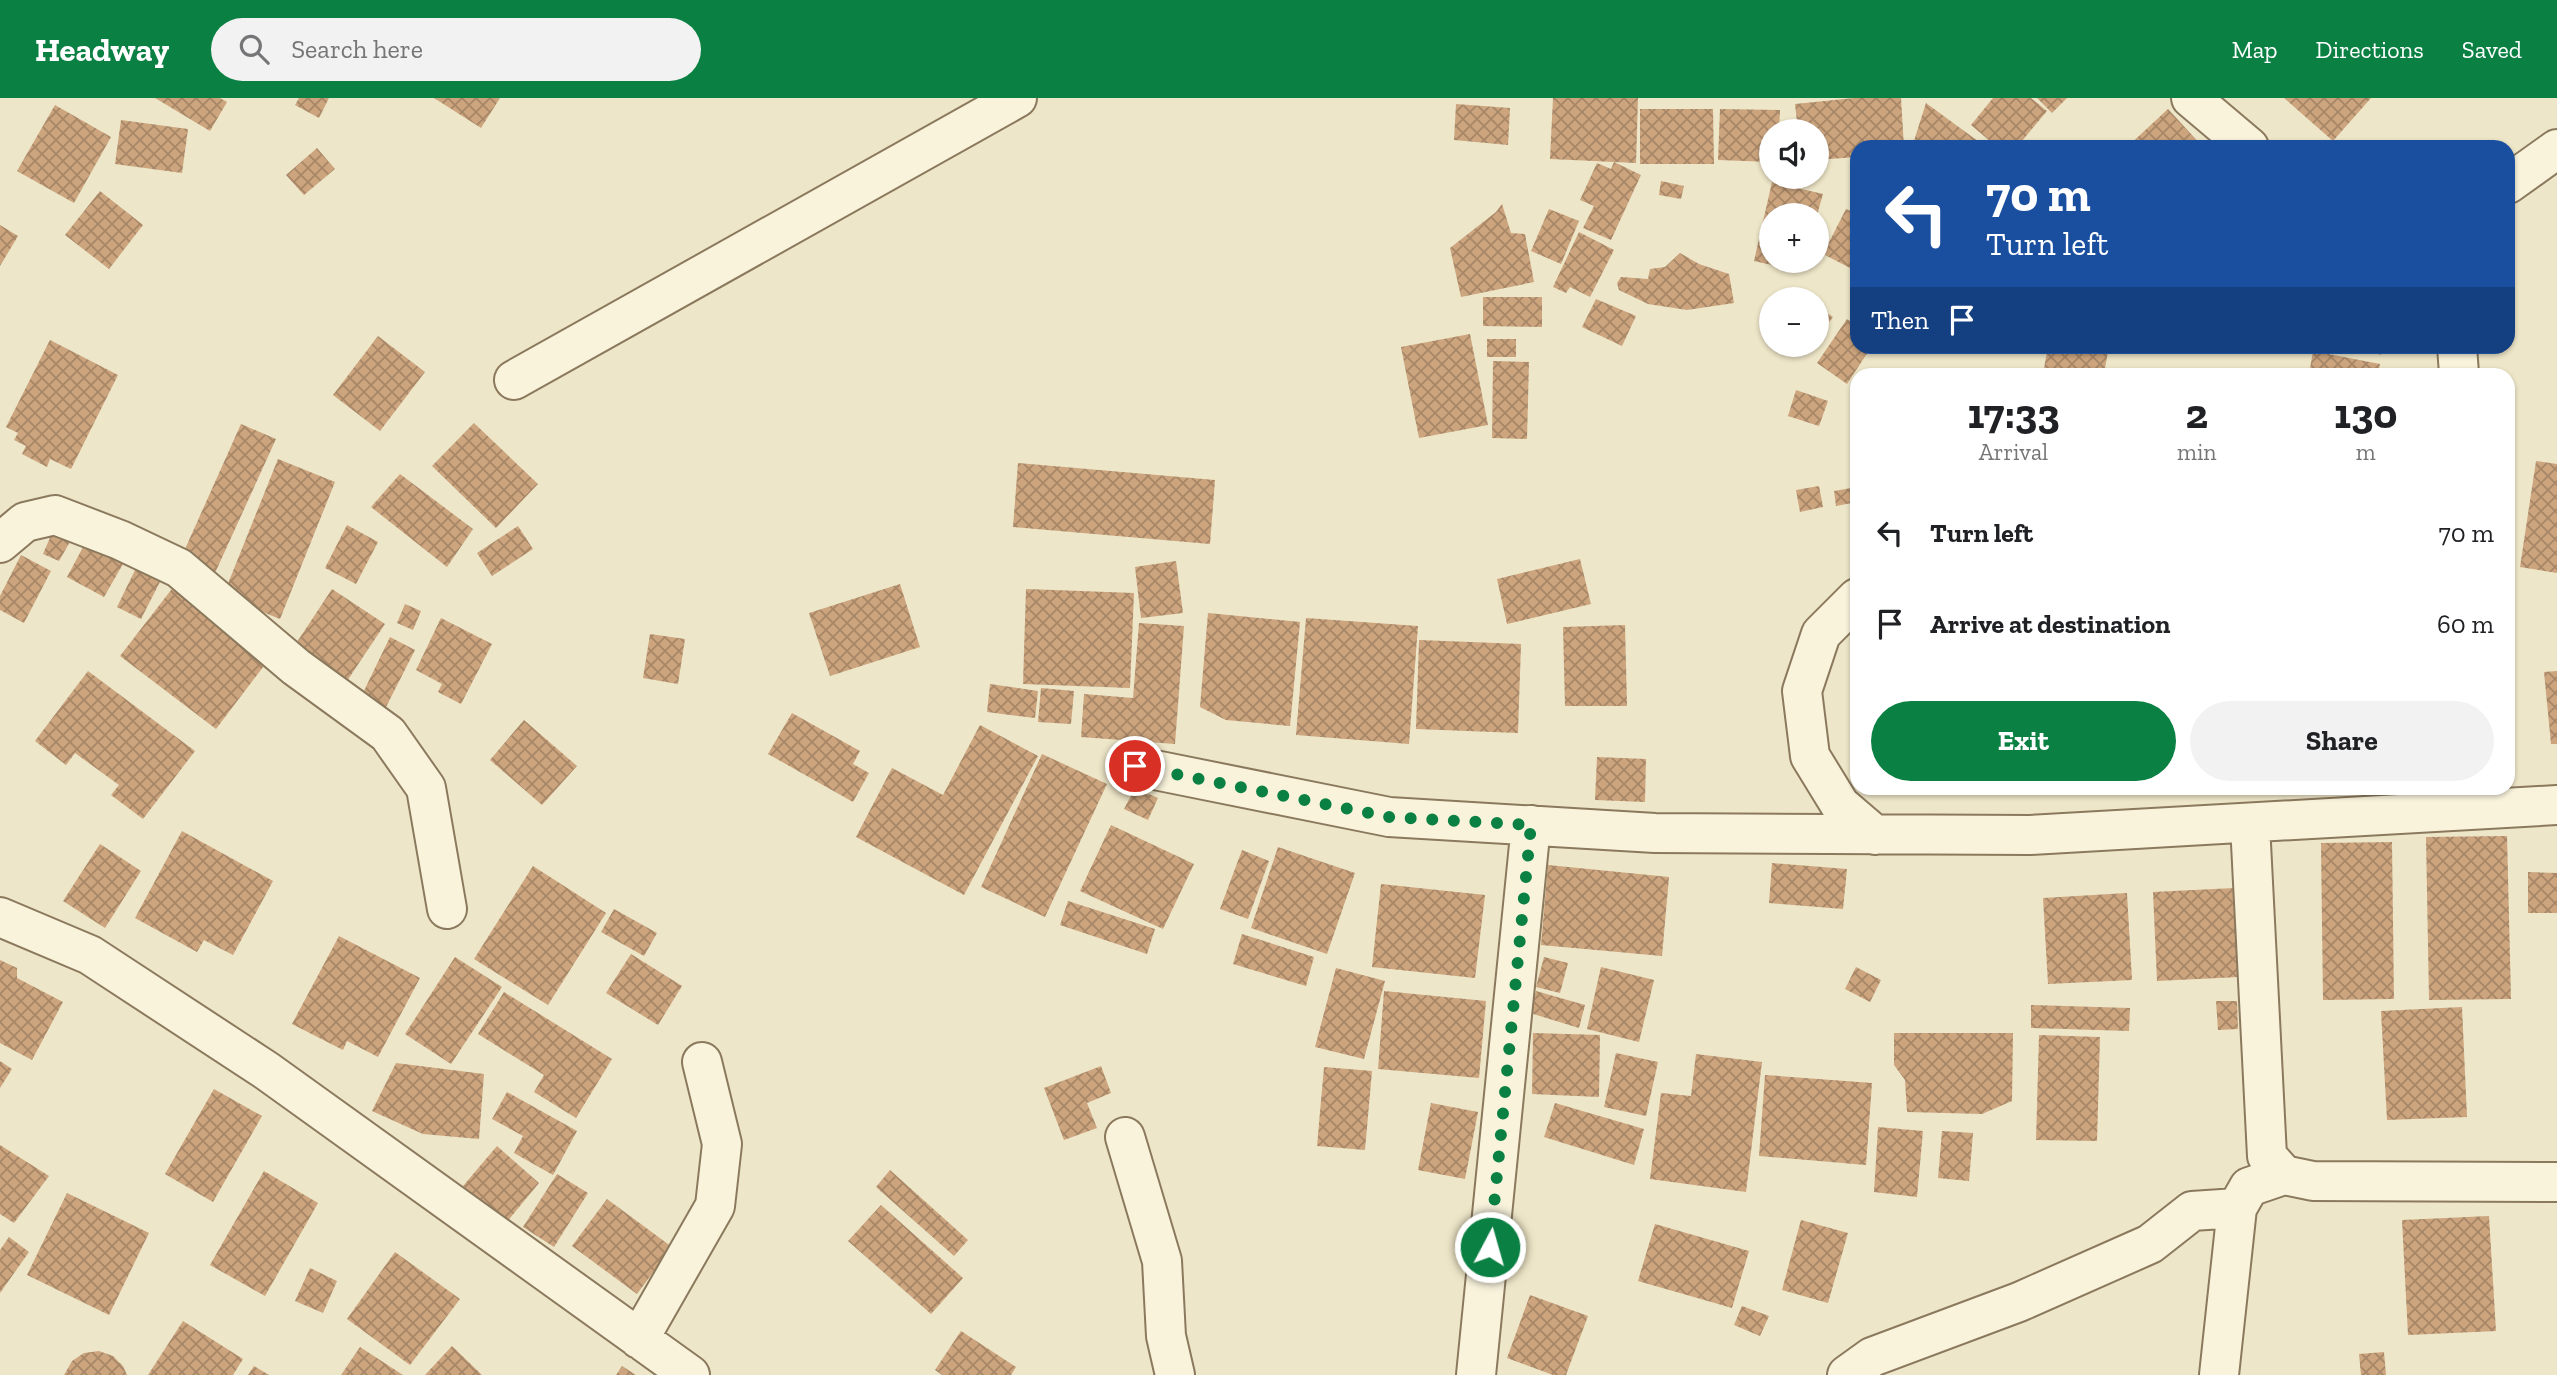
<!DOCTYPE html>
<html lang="en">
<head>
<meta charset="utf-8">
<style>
	body { margin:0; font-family:"Zilla Slab",serif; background:#f2f2f2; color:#202124; height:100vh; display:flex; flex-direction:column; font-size:26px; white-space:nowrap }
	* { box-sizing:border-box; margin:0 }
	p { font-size:23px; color:#757577 }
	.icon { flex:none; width:38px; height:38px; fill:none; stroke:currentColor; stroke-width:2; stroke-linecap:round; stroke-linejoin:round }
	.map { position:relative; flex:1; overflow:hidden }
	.drawer { position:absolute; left:1850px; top:270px; width:665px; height:427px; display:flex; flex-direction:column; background:#fff; border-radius:21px; box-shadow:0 2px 5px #0004 }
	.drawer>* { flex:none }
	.top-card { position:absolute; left:1850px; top:42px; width:665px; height:214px; border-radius:21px; box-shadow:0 2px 5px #0004; background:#1a4fa0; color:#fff; overflow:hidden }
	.controls { position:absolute; left:1759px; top:21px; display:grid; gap:14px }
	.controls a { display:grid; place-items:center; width:70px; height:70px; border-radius:50%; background:#fff; box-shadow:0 2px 5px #0004; font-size:35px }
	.pin { position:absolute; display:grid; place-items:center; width:60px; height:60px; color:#fff; margin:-30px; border:4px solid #fff; border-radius:50%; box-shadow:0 2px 7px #0007 }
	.me { position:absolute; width:77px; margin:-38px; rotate:6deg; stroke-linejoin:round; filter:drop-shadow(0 0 5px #0008) }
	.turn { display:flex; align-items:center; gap:24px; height:147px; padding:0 21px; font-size:32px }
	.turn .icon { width:91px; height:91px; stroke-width:2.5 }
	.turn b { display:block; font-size:49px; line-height:60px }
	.then { display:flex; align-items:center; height:66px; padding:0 21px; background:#0003; gap:14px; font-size:26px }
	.eta { display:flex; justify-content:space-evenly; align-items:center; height:119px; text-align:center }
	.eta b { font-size:42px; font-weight:700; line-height:49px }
	.button { display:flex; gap:14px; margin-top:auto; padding:14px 21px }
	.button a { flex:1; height:80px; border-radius:42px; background:#0b8043; color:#fff; font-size:28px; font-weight:700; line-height:80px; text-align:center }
	.button a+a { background:#f2f2f2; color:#202124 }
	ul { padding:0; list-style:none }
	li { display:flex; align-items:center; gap:21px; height:91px; padding:0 21px }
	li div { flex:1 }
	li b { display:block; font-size:26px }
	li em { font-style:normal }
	header { display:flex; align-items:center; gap:42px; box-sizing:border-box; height:98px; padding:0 35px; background:#0b8043; color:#fff }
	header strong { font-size:33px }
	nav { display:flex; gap:38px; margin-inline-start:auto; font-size:24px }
	.search { width:490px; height:63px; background:#f2f2f2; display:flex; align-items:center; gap:18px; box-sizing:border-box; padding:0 24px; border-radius:38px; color:#757577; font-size:26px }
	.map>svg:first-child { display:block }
	.building { fill:url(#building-cross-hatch) }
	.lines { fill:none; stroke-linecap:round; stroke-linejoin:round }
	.street-casing { stroke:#8b795d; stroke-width:42 }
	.street { stroke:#f9f3dc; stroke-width:38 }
	.route { stroke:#0b8043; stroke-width:12; stroke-dasharray:0 21.6 }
</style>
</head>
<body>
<header>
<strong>Headway</strong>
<div class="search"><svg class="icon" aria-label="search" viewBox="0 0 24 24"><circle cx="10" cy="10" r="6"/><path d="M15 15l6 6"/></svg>Search here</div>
<nav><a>Map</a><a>Directions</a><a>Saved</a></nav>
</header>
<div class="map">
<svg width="2557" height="1277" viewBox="0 0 2557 1277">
	<defs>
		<pattern id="building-cross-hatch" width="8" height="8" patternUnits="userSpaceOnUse" patternTransform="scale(1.75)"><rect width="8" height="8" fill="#cca57e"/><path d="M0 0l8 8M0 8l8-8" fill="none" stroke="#a78767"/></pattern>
	</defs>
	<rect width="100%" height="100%" fill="#eee6c8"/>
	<path class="building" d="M155,0H220L227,4L210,33Z
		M299,0H329L319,20L295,7Z
		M434,0H500L481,30Z
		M1553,0H1638L1636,65L1550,61Z
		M1854,0H1901L1904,49H1857V59L1816,62V33H1798L1795,6Z
		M1993,0H2031L2047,13L2017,49H1997L1971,27Z
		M2037,0H2067L2052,15Z
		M2284,0H2371L2333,43Z
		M1926,5L1986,49H1912Z
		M1456,6L1510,10L1508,47L1454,42Z
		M55,7L111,39L74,105L17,73Z
		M1640,11H1713L1714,66H1640Z
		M1720,11L1780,12L1779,33H1771V64L1718,62Z
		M2168,11L2203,49H2127Z
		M121,22L188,31L182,75L115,66Z
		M317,50L335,71L304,97L286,77Z
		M1614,64L1641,77L1611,142L1583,130L1594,108L1580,102L1597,65L1611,71Z
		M1661,83L1684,88L1681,101L1659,97Z
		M1772,84L1823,96L1817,117H1771V163H1806L1803,174L1754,163Z
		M100,93L143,127L109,171L65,137Z
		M1502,106L1511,135L1525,136L1534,184L1461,199L1450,150L1496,114Z
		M1549,111L1579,123L1561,166L1531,153Z
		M1846,111L1857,116V162L1852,171L1823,156Z
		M0,127L18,138L0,168Z
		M1579,134L1614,152L1590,199L1570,189L1566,195L1553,189Z
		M1680,155L1699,166L1729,176L1734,205L1687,212L1648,206L1619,192L1617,185L1621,179L1648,181L1650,171L1665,169Z
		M1483,199H1542V229L1483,228Z
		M1596,201L1636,218L1622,248L1582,229Z
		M1816,208L1833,219L1816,242Z
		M1847,221L1857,228V248H1872L1847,286L1817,265Z
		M1470,236L1488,327L1419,340L1401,249Z
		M378,238L425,274L380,333L333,297Z
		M1487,241H1516V259H1487Z
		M50,242L118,277L71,371L50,361L47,369L22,356L26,348L14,342L18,335L6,329Z
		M2048,248H2109L2104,276H2043Z
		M2353,248H2384L2381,257Z
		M2313,253L2380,266L2378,276H2309Z
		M1493,263L1529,264L1527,341L1492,340Z
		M1796,292L1828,303L1819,328L1788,318Z
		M474,325L538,386L496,430L432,368Z
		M241,326L276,341L215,475L181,460Z
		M278,361L335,384L280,521L223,498Z
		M2536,363L2557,366V475L2520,469Z
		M1018,365L1215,382L1210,446L1013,429Z
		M400,376L473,431L447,469L371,409Z
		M1819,388L1823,409L1800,414L1796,392Z
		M1857,389V404L1836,408L1834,393Z
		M347,427L378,444L356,486L325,470Z
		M55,428L75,435L59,463L43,456Z
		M518,428L533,451L492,478L477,455Z
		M89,438L127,459L104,499L67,479Z
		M21,457L51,473L24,525L0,512V498Z
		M1580,461L1591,506L1507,526L1497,481Z
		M1176,463L1183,515L1141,520L1135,469Z
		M137,468L162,480L141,521L117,509Z
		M178,483L273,556L216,631L120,558Z
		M900,486L920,549L830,578L809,515Z
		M332,491L385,526L347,583L295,547Z
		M1026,491L1134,495L1130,590L1023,586Z
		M405,506L421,513L413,532L397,525Z
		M1208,515L1300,524L1290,628L1226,622L1200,609Z
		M441,520L492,546L461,606L438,594L442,586L416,572Z
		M1306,520L1418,528L1409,646L1296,637Z
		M1139,525L1184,528L1175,646L1081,639L1084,596L1133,600Z
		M1625,527L1627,608H1565L1563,529Z
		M650,536L685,541L678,586L643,580Z
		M390,539L415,552L385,611L361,599Z
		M1419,542L1521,546L1518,635L1416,631Z
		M88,573L195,653L143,721L111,697L119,687L75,655L66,667L35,643Z
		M2557,573V646H2551L2544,574Z
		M990,586L1038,593L1035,620L987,614Z
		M1041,590L1074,593L1071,626L1038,624Z
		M792,615L860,653L853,666L869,675L853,704L768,656Z
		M524,622L577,668L542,707L490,662Z
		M980,627L1038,658L964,797L856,739L892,670L943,697Z
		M1042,656L1107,686L1045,819L981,789Z
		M1597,659L1646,661L1645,704L1595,702Z
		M1135,690L1158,700L1148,722L1124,711Z
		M1111,727L1194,766L1163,831L1080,793Z
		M182,733L273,783L233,857L204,842L197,854L135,820Z
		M2507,738L2511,901L2429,902L2426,739Z
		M2392,744L2394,901L2323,902L2321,745Z
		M100,746L141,773L105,830L63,803Z
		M1278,749L1355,775L1327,856L1251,830Z
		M1242,752L1269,763L1248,821L1220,811Z
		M1772,765L1847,771L1843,811L1769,805Z
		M1548,767L1669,779L1662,858L1541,847Z
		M533,768L606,815L548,907L474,861Z
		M2528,774L2557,775V815H2528Z
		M1381,786L1485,797L1475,880L1372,869Z
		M2234,790L2239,879L2157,883L2153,794Z
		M2127,795L2132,882L2048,886L2043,800Z
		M1068,803L1155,831L1147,856L1060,827Z
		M614,811L657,835L644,858L601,834Z
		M1242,836L1314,859L1306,888L1233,866Z
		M339,838L420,880L378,959L347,943L343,952L292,926Z
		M631,856L682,888L658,927L606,895Z
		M455,859L502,889L451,966L405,936Z
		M1544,859L1568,865L1560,895L1536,889Z
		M0,862L17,870V880L63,904L32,962L0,945Z
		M1601,869L1654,882L1639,944L1587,931Z
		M1856,869L1881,882L1870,904L1845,891Z
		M1336,870L1385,883L1364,961L1315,949Z
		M1384,893L1486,903L1479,980L1378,971Z
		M1536,893L1585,907L1579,930L1530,915Z
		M504,894L612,961L576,1020L534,994L544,977L478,936Z
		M2216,903H2237L2238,931L2218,932Z
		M2031,907L2130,910L2129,933L2031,930Z
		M2462,909L2467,1019L2387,1022L2381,913Z
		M1533,935L1600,937L1599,999L1532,996Z
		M1894,935H2013L2012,1003L1982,1016L1907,1014L1905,982L1894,967Z
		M2039,937L2100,939L2097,1043L2036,1042Z
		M1616,955L1658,964L1646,1018L1604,1009Z
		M1696,956L1762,964L1746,1094L1650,1081L1661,995L1691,998Z
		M0,963L12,971L0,990Z
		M396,965L484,976L479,1041L423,1036L372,1013Z
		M1101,968L1111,995L1087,1005L1097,1030L1064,1042L1044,990Z
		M1324,969L1372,973L1365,1052L1317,1048Z
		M1765,977L1872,985L1866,1067L1759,1058Z
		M214,991L262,1018L213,1104L165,1076Z
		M507,994L577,1033L553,1077L514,1055L523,1038L492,1021Z
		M1431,1005L1478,1014L1465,1081L1418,1072Z
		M1555,1005L1644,1031L1634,1067L1544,1039Z
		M1878,1029L1923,1033L1917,1099L1874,1094Z
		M1942,1033L1973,1035L1969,1083L1938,1080Z
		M0,1047L49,1078L14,1125L0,1116Z
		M497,1048L539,1085L506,1125L463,1088Z
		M890,1072L968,1142L954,1158L876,1089Z
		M264,1073L318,1105L265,1198L210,1167Z
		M557,1076L588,1095L554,1149L523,1129Z
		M67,1095L149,1135L109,1217L27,1177Z
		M607,1101L672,1149L637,1196L572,1148Z
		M881,1107L963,1180L931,1216L848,1143Z
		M2489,1118L2496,1233L2408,1237L2402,1122Z
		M1801,1122L1848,1135L1828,1205L1782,1192Z
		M1655,1126L1749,1153L1732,1210L1638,1183Z
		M9,1139L29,1154L0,1195V1152Z
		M395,1154L460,1201L410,1267L347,1221Z
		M310,1170L337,1183L323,1215L295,1203Z
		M1530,1197L1588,1218L1566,1277H1553L1507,1260Z
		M1742,1208L1769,1218L1760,1238L1734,1227Z
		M183,1223L243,1261L233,1277H148Z
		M961,1233L1016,1269L1011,1277H942L935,1272Z
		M452,1248L482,1277H425Z
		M360,1249L403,1277H341Z
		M99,1253L113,1258L123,1268L127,1277H64L72,1263L84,1255Z
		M2384,1254L2386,1277H2361L2359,1256Z
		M254,1268L269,1277H248Z
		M622,1268L636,1277H616Z"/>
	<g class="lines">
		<g class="street-casing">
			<path id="street" d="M2191,0L2249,49
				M2508,86L2557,51
				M2457,248L2459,276
				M514,282L1017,0
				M0,445L25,424L55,417L120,442L179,470L296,569L388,636L426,690L447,811
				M1857,500L1821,536L1802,593L1810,658L1840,707L1875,737
				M1135,668L1389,719L1655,735L2030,737L2557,707
				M2250,726L2267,1058L2284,1077L2313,1083L2557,1084
				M0,819L90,857L267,973L690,1277
				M1125,1039L1162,1163L1166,1238L1175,1277
				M639,1241L715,1108L722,1046L702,964
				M1476,1277L1531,727
				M1847,1277L1872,1259L2019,1204L2150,1146L2192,1113L2237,1110L2249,1089L2284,1077
				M2219,1277L2237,1110"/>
		</g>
		<use href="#street" class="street"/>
	</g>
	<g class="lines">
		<path class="route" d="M1135,668L1389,719L1531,727L1490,1149"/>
	</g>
</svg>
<div class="controls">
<a><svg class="icon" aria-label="sound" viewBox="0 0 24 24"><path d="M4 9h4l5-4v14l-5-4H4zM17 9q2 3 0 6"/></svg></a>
<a>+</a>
<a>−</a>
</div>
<div class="pin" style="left:1135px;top:668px;background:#d93025"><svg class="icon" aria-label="arrive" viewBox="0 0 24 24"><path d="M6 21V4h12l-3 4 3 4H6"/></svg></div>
<svg class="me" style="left:1490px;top:1149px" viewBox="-20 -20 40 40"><circle r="17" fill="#0b8043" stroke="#fff" stroke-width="3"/><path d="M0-11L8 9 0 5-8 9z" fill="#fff"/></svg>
<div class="top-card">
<div class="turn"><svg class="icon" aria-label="left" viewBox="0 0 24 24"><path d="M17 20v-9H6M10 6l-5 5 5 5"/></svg><div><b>70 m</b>Turn left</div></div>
<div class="then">Then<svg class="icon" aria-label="arrive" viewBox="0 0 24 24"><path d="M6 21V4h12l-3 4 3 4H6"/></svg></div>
</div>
<section class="drawer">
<div class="eta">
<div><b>17:33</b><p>Arrival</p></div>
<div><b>2</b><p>min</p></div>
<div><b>130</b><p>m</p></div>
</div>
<ul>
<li><svg class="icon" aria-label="left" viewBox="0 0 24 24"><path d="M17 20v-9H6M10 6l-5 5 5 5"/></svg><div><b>Turn left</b></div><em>70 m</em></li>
<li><svg class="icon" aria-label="arrive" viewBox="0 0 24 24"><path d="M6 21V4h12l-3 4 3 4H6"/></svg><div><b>Arrive at destination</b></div><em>60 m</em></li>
</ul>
<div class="button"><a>Exit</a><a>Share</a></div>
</section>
</div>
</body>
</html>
